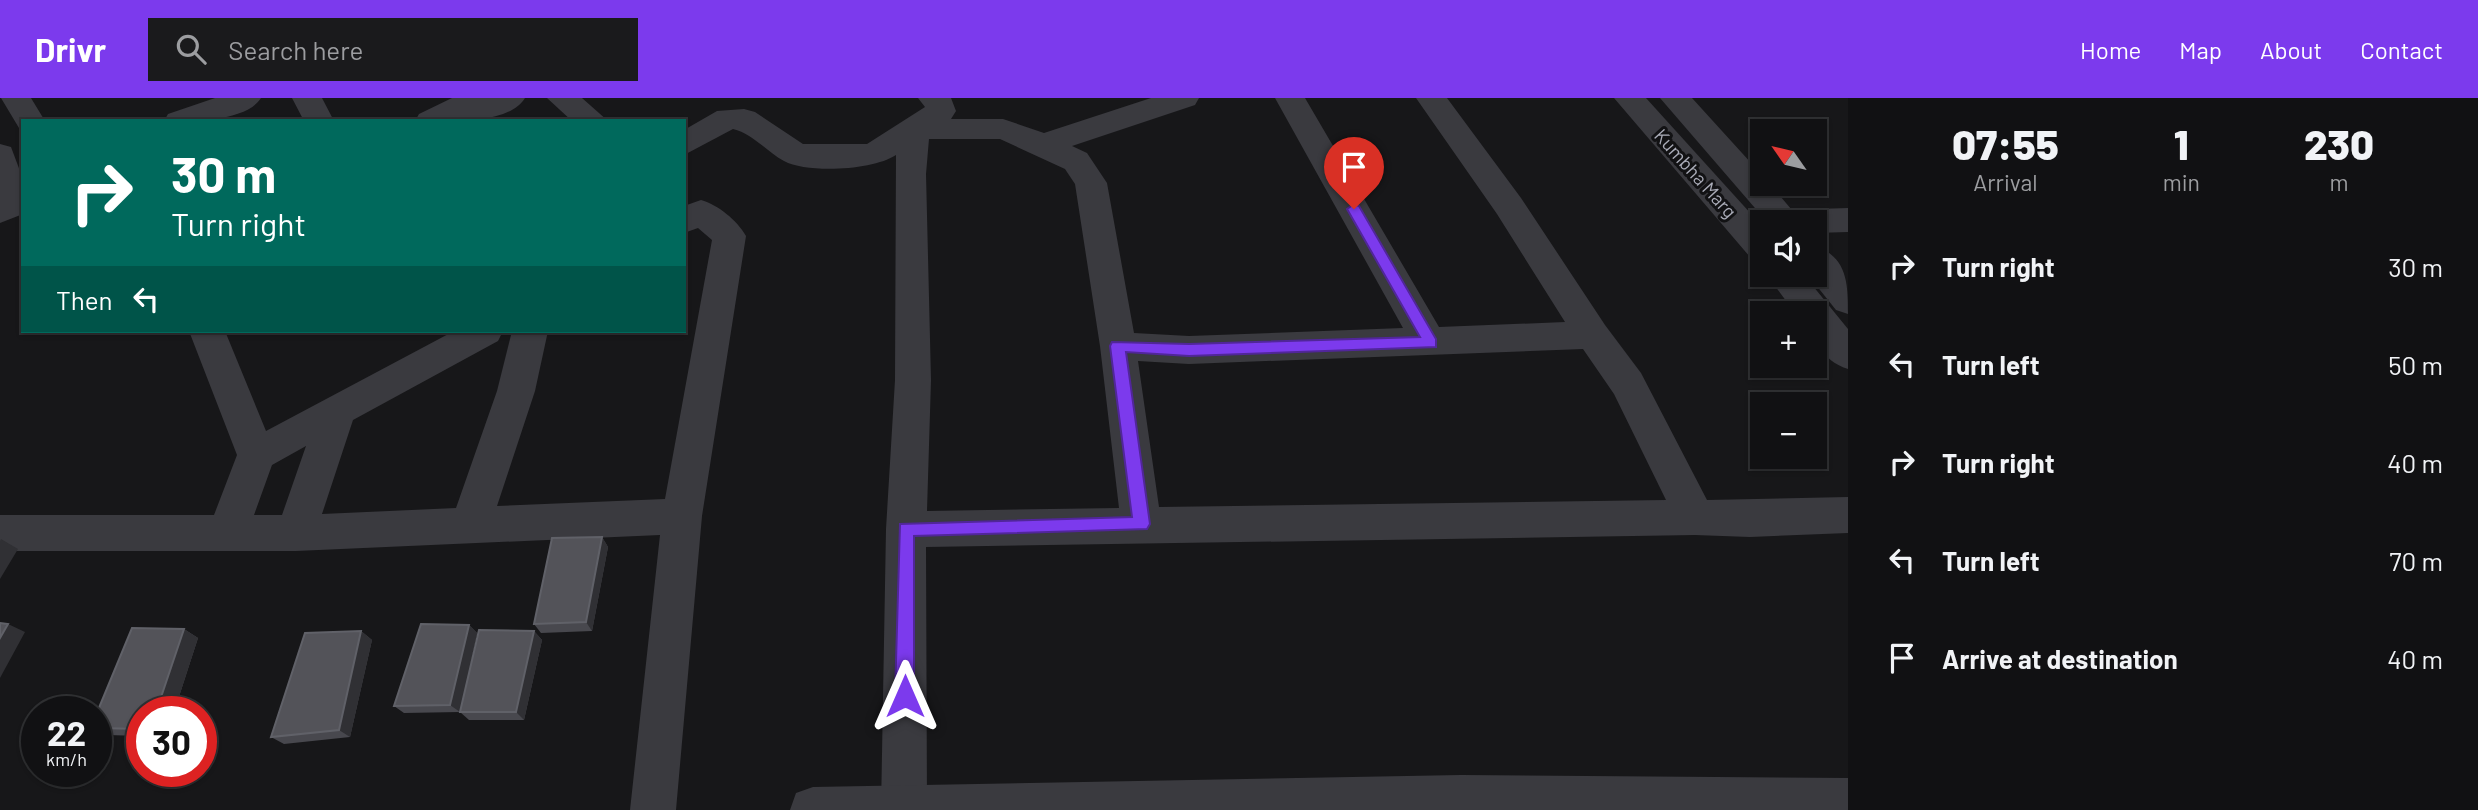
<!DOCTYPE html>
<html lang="en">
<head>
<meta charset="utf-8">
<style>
	body { margin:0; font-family:Barlow,sans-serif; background:#1a1a1c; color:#f1f3f6; height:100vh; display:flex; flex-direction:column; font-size:26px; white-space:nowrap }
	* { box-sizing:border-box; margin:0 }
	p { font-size:23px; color:#9c9da0 }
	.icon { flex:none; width:38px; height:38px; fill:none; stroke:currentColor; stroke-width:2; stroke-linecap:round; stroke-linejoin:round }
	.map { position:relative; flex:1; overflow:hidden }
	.sheet { display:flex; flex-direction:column; background:#111113; width:630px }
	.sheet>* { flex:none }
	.banner { position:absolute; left:21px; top:21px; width:665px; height:214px; border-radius:0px; box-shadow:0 2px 5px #0004,0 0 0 2px #303133; background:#00695c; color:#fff; overflow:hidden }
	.needle { width:46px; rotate:304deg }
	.fabs { position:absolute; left:1750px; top:21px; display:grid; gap:14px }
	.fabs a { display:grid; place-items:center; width:77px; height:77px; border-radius:0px; background:#111113; box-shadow:0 2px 5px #0004,0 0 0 2px #303133; font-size:35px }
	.speed { position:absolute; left:21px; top:598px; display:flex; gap:14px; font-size:35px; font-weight:700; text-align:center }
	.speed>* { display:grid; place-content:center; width:91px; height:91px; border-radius:50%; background:#111113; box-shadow:0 2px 5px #0004,0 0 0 2px #303133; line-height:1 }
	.speed small { font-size:18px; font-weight:400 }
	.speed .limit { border:10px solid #d22; background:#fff; color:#111 }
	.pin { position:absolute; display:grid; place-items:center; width:60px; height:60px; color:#fff; margin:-72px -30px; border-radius:50% 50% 50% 0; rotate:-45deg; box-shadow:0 0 7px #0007 }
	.pin .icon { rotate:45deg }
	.me { position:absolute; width:77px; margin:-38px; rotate:0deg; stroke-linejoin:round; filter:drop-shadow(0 0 5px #0008) }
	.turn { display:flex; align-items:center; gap:24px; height:147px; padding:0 35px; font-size:32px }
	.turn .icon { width:91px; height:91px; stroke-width:2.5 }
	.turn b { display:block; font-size:49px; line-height:60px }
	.then { display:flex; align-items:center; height:66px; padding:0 35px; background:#0003; gap:14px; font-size:26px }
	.eta { display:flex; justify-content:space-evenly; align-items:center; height:119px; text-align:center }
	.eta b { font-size:42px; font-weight:800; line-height:49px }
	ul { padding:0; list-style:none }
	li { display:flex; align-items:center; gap:21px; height:98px; padding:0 35px }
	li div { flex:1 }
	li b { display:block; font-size:26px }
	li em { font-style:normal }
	header { display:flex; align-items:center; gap:42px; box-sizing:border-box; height:98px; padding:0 35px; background:#7c3aed; color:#fff }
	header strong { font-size:33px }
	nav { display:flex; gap:38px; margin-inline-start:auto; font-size:24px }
	.search { width:490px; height:63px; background:#1a1a1c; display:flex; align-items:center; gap:18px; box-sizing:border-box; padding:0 24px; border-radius:0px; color:#9c9da0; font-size:26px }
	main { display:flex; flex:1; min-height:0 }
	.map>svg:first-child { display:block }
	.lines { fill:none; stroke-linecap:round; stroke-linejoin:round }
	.minor { fill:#3a3a3f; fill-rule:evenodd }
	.tertiary { fill:#3a3a3f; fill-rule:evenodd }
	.wall { fill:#48484e }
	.shaded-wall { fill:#303034 }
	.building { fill:#535359; stroke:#606168; stroke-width:2 }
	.route { fill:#7c3aed; stroke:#51269a; stroke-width:2 }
	.labels { text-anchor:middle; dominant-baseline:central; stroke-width:6; stroke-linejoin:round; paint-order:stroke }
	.street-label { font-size:19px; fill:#aaacb8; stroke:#121214 }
</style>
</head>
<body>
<header>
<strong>Drivr</strong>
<div class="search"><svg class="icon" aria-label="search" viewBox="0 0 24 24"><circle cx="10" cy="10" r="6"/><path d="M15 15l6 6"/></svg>Search here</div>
<nav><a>Home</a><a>Map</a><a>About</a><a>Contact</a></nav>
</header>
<main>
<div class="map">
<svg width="1848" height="712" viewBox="0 0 1848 712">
	<rect width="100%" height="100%" fill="#171719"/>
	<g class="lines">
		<path class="minor" d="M1,0H31L45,23H23V31L19,30Z
			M215,0H261C246,24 190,23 164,23L168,16Z
			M292,0H322L334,23H304Z
			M452,0H525C508,28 444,23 415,23L419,16Z
			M547,0H582L608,23H572Z
			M918,0H951L956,13L951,21H1003L1044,35L1151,0H1199L1195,7L1072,48L1087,55L1107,85L1134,235L1189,238L1403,230L1275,0H1305L1439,229L1565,224L1497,116L1416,0H1447L1521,100L1605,227L1641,275L1707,402L1848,399V435L1750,439L1695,437L926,449L927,710L881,712L886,431L895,282L896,57C874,72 808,76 784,63C767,54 752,35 733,31L684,57V32L717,13L744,11L755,14L803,46H867L925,9ZM929,41H1000L1065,71L1075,86L1100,248L1119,410L927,413L931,282L926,76ZM1583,251L1614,296L1666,402L1159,409L1138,263L1189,266Z
			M0,46L11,49L23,81V116L0,125Z
			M701,102C718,107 737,122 746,138L702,418L676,712H630L660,437L296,453H0V417H214L237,357L189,233H225L266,333L454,233H503L498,243L353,322L322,416L456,410L497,293L512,233H548L535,293L497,408L665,401L712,142L698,130L684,135V108ZM306,348L282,417H254L272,367Z
			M1848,110V134L1815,135V124H1769L1774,116L1786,112Z"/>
		<path class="tertiary" d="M1614,0H1646L1762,128V162L1750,159Z
			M1660,0H1692L1762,77V86H1770L1802,124H1767Z
			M1815,148C1848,159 1848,187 1848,216L1836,212L1808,177H1815Z
			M1767,177H1804L1848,231V271C1820,262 1815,242 1815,215H1795Z
			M1461,677L1848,680V712H790L796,695L813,689Z"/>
	</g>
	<path class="wall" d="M602,439L608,449L592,533L541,535L534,526Z
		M469,527L477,535L461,609L534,533L542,542L524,622H469L460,614L404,615L394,608Z
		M184,531L198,540L174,614H142V638L107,637L96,632V617Z
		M361,533L372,542L350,639L284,646L271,639Z"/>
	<path class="shaded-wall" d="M602,439L608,449L592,533L586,524Z
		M1,441L18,451L0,481V443Z
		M8,526L25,534L0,580V540Z
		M469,527L477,535L460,614L450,607Z
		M184,531L198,540L174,614H156Z
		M361,533L372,542L350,639L339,632Z
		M534,533L542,542L524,622L516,614Z"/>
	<path class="building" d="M602,439L586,524L534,526L552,440Z
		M0,525L8,526L0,540Z
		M421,526L469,527L450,607L394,608Z
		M132,530L184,531L156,614H142V631L96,630V617Z
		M479,532L534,533L516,614H460Z
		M361,533L339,632L271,639L305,535Z"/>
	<path class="route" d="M1354,106L1359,108L1436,241V249L1189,258L1126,254L1150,426L1147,431L914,438V598L911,605L905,607L898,605L895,598L900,426L1132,419L1110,248L1112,244L1189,246L1420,239L1347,111Z"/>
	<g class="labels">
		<g class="street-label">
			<text transform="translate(1696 75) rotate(48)">Kumbha Marg</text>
		</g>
	</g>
</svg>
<div class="fabs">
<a><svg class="needle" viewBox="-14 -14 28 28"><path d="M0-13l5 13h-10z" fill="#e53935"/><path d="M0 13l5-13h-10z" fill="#9c9da0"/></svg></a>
<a><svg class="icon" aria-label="sound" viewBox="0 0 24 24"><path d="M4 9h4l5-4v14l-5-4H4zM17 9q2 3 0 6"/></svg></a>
<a>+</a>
<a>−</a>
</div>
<div class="speed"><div>22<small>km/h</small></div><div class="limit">30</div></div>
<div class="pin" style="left:1354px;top:111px;background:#d93025"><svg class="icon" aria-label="arrive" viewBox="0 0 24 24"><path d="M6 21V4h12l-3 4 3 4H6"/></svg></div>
<svg class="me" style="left:905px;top:598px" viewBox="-20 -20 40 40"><path d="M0-17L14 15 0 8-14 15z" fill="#7c3aed" stroke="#fff" stroke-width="4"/></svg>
<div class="banner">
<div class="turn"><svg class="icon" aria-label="right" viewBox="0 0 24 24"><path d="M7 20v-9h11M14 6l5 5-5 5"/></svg><div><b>30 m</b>Turn right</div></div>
<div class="then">Then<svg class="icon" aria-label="left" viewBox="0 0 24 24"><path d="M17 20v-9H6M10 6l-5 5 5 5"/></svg></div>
</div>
</div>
<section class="sheet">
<div class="eta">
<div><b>07:55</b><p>Arrival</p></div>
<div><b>1</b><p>min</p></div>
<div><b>230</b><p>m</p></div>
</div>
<ul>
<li><svg class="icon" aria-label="right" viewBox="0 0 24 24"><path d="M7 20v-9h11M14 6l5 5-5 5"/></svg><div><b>Turn right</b></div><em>30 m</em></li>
<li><svg class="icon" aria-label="left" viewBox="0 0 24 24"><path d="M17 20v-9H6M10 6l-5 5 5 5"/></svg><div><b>Turn left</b></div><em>50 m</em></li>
<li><svg class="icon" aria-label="right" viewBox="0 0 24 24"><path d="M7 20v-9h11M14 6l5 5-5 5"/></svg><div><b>Turn right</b></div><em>40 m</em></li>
<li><svg class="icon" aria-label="left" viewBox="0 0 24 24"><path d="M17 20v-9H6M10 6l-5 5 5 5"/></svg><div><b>Turn left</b></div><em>70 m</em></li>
<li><svg class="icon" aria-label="arrive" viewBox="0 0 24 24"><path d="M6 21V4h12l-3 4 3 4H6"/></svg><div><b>Arrive at destination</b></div><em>40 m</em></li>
</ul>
</section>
</main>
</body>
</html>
